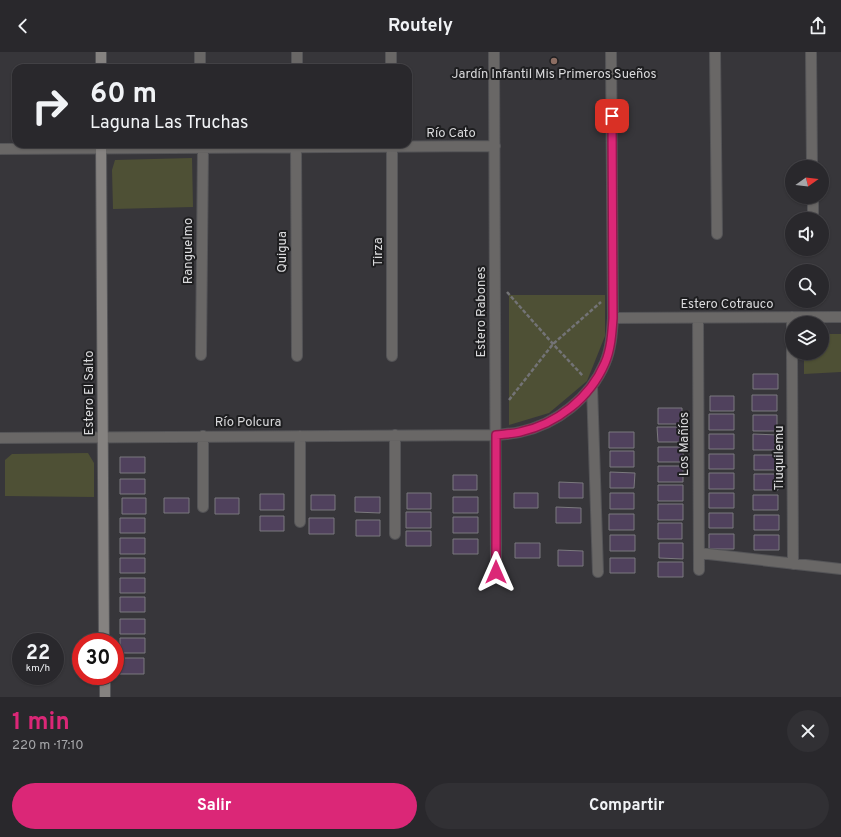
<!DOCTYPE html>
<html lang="es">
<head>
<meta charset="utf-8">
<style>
	body { margin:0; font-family:Overpass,sans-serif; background:#313034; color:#f1f3f6; height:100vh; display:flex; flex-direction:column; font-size:15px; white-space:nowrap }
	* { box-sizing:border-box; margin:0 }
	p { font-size:13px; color:#a5a6a9 }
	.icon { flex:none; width:22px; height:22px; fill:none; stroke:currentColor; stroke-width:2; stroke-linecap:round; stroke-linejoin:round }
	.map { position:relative; height:645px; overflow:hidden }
	.side { display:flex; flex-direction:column; background:#29282c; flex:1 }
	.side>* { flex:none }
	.banner { position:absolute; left:12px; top:12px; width:400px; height:84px; border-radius:12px; box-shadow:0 1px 3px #0004,0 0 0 1px #454448; background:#29282c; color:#f1f3f6; overflow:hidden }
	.needle { width:26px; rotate:76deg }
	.tools { position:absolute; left:785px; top:108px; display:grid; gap:8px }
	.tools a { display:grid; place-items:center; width:44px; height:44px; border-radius:50%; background:#29282c; box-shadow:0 1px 3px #0004,0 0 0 1px #454448; font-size:20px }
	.speed { position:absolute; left:12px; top:581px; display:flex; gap:8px; font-size:20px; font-weight:700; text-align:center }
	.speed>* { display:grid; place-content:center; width:52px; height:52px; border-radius:50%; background:#29282c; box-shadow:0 1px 3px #0004,0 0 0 1px #454448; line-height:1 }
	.speed small { font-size:10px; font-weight:400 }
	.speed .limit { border:6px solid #d22; background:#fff; color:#111 }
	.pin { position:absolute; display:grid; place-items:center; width:34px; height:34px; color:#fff; margin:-17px; border-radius:8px; box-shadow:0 2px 6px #0006 }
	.me { position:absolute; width:44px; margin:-22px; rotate:0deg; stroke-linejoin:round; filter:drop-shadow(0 0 3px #0008) }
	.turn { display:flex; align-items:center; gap:14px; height:84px; padding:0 12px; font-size:18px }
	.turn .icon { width:52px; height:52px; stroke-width:2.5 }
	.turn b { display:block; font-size:28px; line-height:34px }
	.round { display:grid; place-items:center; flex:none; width:42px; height:42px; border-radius:21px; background:#313034 }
	.head { display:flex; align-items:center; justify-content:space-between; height:68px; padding:0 12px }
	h1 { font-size:24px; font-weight:700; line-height:30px; color:#db2777 }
	.button { display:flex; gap:8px; margin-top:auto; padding:8px 12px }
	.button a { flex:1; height:46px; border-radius:24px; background:#db2777; color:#fff; font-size:16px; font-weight:700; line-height:46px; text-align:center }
	.button a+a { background:#313034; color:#f1f3f6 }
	header { display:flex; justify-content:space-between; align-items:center; height:52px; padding:0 12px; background:#29282c; font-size:18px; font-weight:700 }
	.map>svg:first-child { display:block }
	.green { fill:#4e5035 }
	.building { fill:#50415d; stroke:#7b797e }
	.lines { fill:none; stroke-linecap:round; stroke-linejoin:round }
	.street-casing { stroke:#545457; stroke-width:12 }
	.secondary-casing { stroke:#545457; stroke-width:12 }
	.path { stroke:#737376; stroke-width:2.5; stroke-dasharray:4 2; stroke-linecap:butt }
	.street { stroke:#696766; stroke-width:10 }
	.secondary { stroke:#858280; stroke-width:10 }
	.route-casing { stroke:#8e194d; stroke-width:10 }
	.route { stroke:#db2777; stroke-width:7 }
	.education-dot { fill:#8d6e63; stroke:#1e1e20; stroke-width:1.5 }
	.labels { text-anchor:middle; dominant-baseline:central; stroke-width:4; stroke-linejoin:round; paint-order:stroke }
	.poi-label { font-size:13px; fill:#dadadc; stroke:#1e1e20 }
	.street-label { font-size:13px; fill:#dadadc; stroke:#1e1e20 }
</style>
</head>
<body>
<header><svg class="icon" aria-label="back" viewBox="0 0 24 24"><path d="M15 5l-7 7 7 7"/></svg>Routely<svg class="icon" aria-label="share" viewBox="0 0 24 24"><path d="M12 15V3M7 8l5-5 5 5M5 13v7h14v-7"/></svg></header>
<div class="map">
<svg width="841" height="645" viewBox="0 0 841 645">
	<rect width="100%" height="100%" fill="#37363a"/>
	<path class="green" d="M192,106L193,155L113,157L112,118L115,108Z
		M509,243H605V284L587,329L549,361L509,373Z
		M822,282H841V320L804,322V301H822Z
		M88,401L94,411V445L5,444V408L12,402Z"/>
	<path class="building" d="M753,322H778V337H753Z
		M752,343H777V359H752Z
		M710,344H734V359H710Z
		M658,356H682V372H658Z
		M709,362H734V378H709Z
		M753,363H777V379H753Z
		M657,375H682V390H658Z
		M609,380H634V396H609Z
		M709,382H734V397H709Z
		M753,382L778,383V398H753Z
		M658,395H683V410H658Z
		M610,399H634V415H610Z
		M709,402H734V417H709Z
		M754,403H778V418H754Z
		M120,405H145V421H120Z
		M658,414H683V430H658Z
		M610,420L635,421L634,436H610Z
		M709,421H734V437H709Z
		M754,422H778V438H754Z
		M453,423H477V438H453Z
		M120,427H145V442H120Z
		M559,430L583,431V446H559Z
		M658,433H683V449H658Z
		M407,441H431V457H407Z
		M514,441H538V456H514Z
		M610,441H634V457H610Z
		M709,441H734V456H709Z
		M260,442H284V458H260Z
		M311,443H335V458H311Z
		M753,443H778V458H753Z
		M355,445H380V461L355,460Z
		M453,445H478V461H453Z
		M122,446H146V462H122Z
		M164,446H189V461H164Z
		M215,446H239V462H215Z
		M658,452H683V468H658Z
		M556,455L581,456V471H556Z
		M406,460H431V476H406Z
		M709,461H733V476H709Z
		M609,462H634V478H609Z
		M754,463H779V478H754Z
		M260,464H284V479H260Z
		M453,465H478V481H453Z
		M120,466H145V481H120Z
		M309,466H334V482H309Z
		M356,468H380V484H356Z
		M658,471H682V487H658Z
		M406,479H431V494H406Z
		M709,482H734V497H709Z
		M610,483H635V499H610Z
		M754,483H779V498H754Z
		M120,486H145V502H120Z
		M453,487H478V502H453Z
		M515,491H540V506H515Z
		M659,491H683V507L659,506Z
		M558,498L583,499V514H558Z
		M120,506H145V521H120Z
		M610,506H635V521H610Z
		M658,510H683V525H658Z
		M120,526H145V541H120Z
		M120,545H145V560H120Z
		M120,567H145V582H120Z
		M120,586H145V601H120Z
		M119,606H144V622H119Z"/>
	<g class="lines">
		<g class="street-casing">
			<path id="street" d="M297,0V11
				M391,0V13
				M494,0L496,520
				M715,0L717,182
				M811,0L812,115
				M200,13V0
				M296,95L297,304
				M392,95V304
				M0,97L495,94
				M813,145V167
				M792,265V301
				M613,266L841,265
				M698,266L699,518
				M792,301L793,512
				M201,303L203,96
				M592,334L598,520
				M203,384V455
				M0,386L496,383C504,382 512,382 520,380C557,372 590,346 605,311C611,297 612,281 613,266L611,0
				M300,470V384
				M395,482V383
				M699,501L841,517"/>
		</g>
		<g class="secondary-casing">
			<path id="secondary" d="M101,0V16
				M101,92L104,590
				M105,624V645"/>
		</g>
		<path class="path" d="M507,240L553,292L583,324
			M509,348L553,292L601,250"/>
		<use href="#street" class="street"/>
		<use href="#secondary" class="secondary"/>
	</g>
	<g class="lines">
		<g class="route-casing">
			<path id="route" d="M496,520V383C504,382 512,382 520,380C557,372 590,346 605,311C611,297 612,281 613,266L612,64"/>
		</g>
		<use href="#route" class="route"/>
	</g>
	<circle class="education-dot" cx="554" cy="9" r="4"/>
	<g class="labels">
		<g class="poi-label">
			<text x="554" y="23">Jardín Infantil Mis Primeros Sueños</text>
		</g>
		<g class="street-label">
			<text x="451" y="82">Río Cato</text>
			<text transform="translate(189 199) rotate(-90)">Ranguelmo</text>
			<text transform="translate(283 200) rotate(-90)">Quigua</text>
			<text transform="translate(379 200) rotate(-90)">Tirza</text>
			<text x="727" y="253">Estero Cotrauco</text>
			<text transform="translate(482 260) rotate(-90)">Estero Rabones</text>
			<text transform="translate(90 341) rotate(-90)">Estero El Salto</text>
			<text x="248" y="371">Río Polcura</text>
			<text transform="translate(685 392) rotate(-90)">Los Mañíos</text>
			<text transform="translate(780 406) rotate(-90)">Tiuquilemu</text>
		</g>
	</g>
</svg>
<div class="tools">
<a><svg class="needle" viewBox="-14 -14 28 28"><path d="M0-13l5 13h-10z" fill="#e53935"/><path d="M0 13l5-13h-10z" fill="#a5a6a9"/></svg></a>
<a><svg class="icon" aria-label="sound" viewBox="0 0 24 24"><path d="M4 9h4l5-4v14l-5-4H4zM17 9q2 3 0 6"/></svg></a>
<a><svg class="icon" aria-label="search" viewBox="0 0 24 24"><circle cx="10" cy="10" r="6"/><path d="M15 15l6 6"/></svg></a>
<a><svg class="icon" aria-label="layers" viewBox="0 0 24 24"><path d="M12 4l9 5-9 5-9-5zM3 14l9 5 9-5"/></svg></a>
</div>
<div class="speed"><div>22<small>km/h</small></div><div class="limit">30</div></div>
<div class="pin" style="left:612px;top:64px;background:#d93025"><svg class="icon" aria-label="arrive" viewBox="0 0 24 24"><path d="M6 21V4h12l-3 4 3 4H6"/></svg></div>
<svg class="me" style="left:496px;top:520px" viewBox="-20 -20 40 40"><path d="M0-17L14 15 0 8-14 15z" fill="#db2777" stroke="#fff" stroke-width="4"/></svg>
<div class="banner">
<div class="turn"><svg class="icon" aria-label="right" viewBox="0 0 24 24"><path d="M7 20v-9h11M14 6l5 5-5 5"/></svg><div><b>60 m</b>Laguna Las Truchas</div></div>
</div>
</div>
<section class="side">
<div class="head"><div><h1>1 min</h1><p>220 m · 17:10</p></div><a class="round"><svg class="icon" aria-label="close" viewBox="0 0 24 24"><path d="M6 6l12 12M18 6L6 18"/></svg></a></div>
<div class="button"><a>Salir</a><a>Compartir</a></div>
</section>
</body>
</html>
